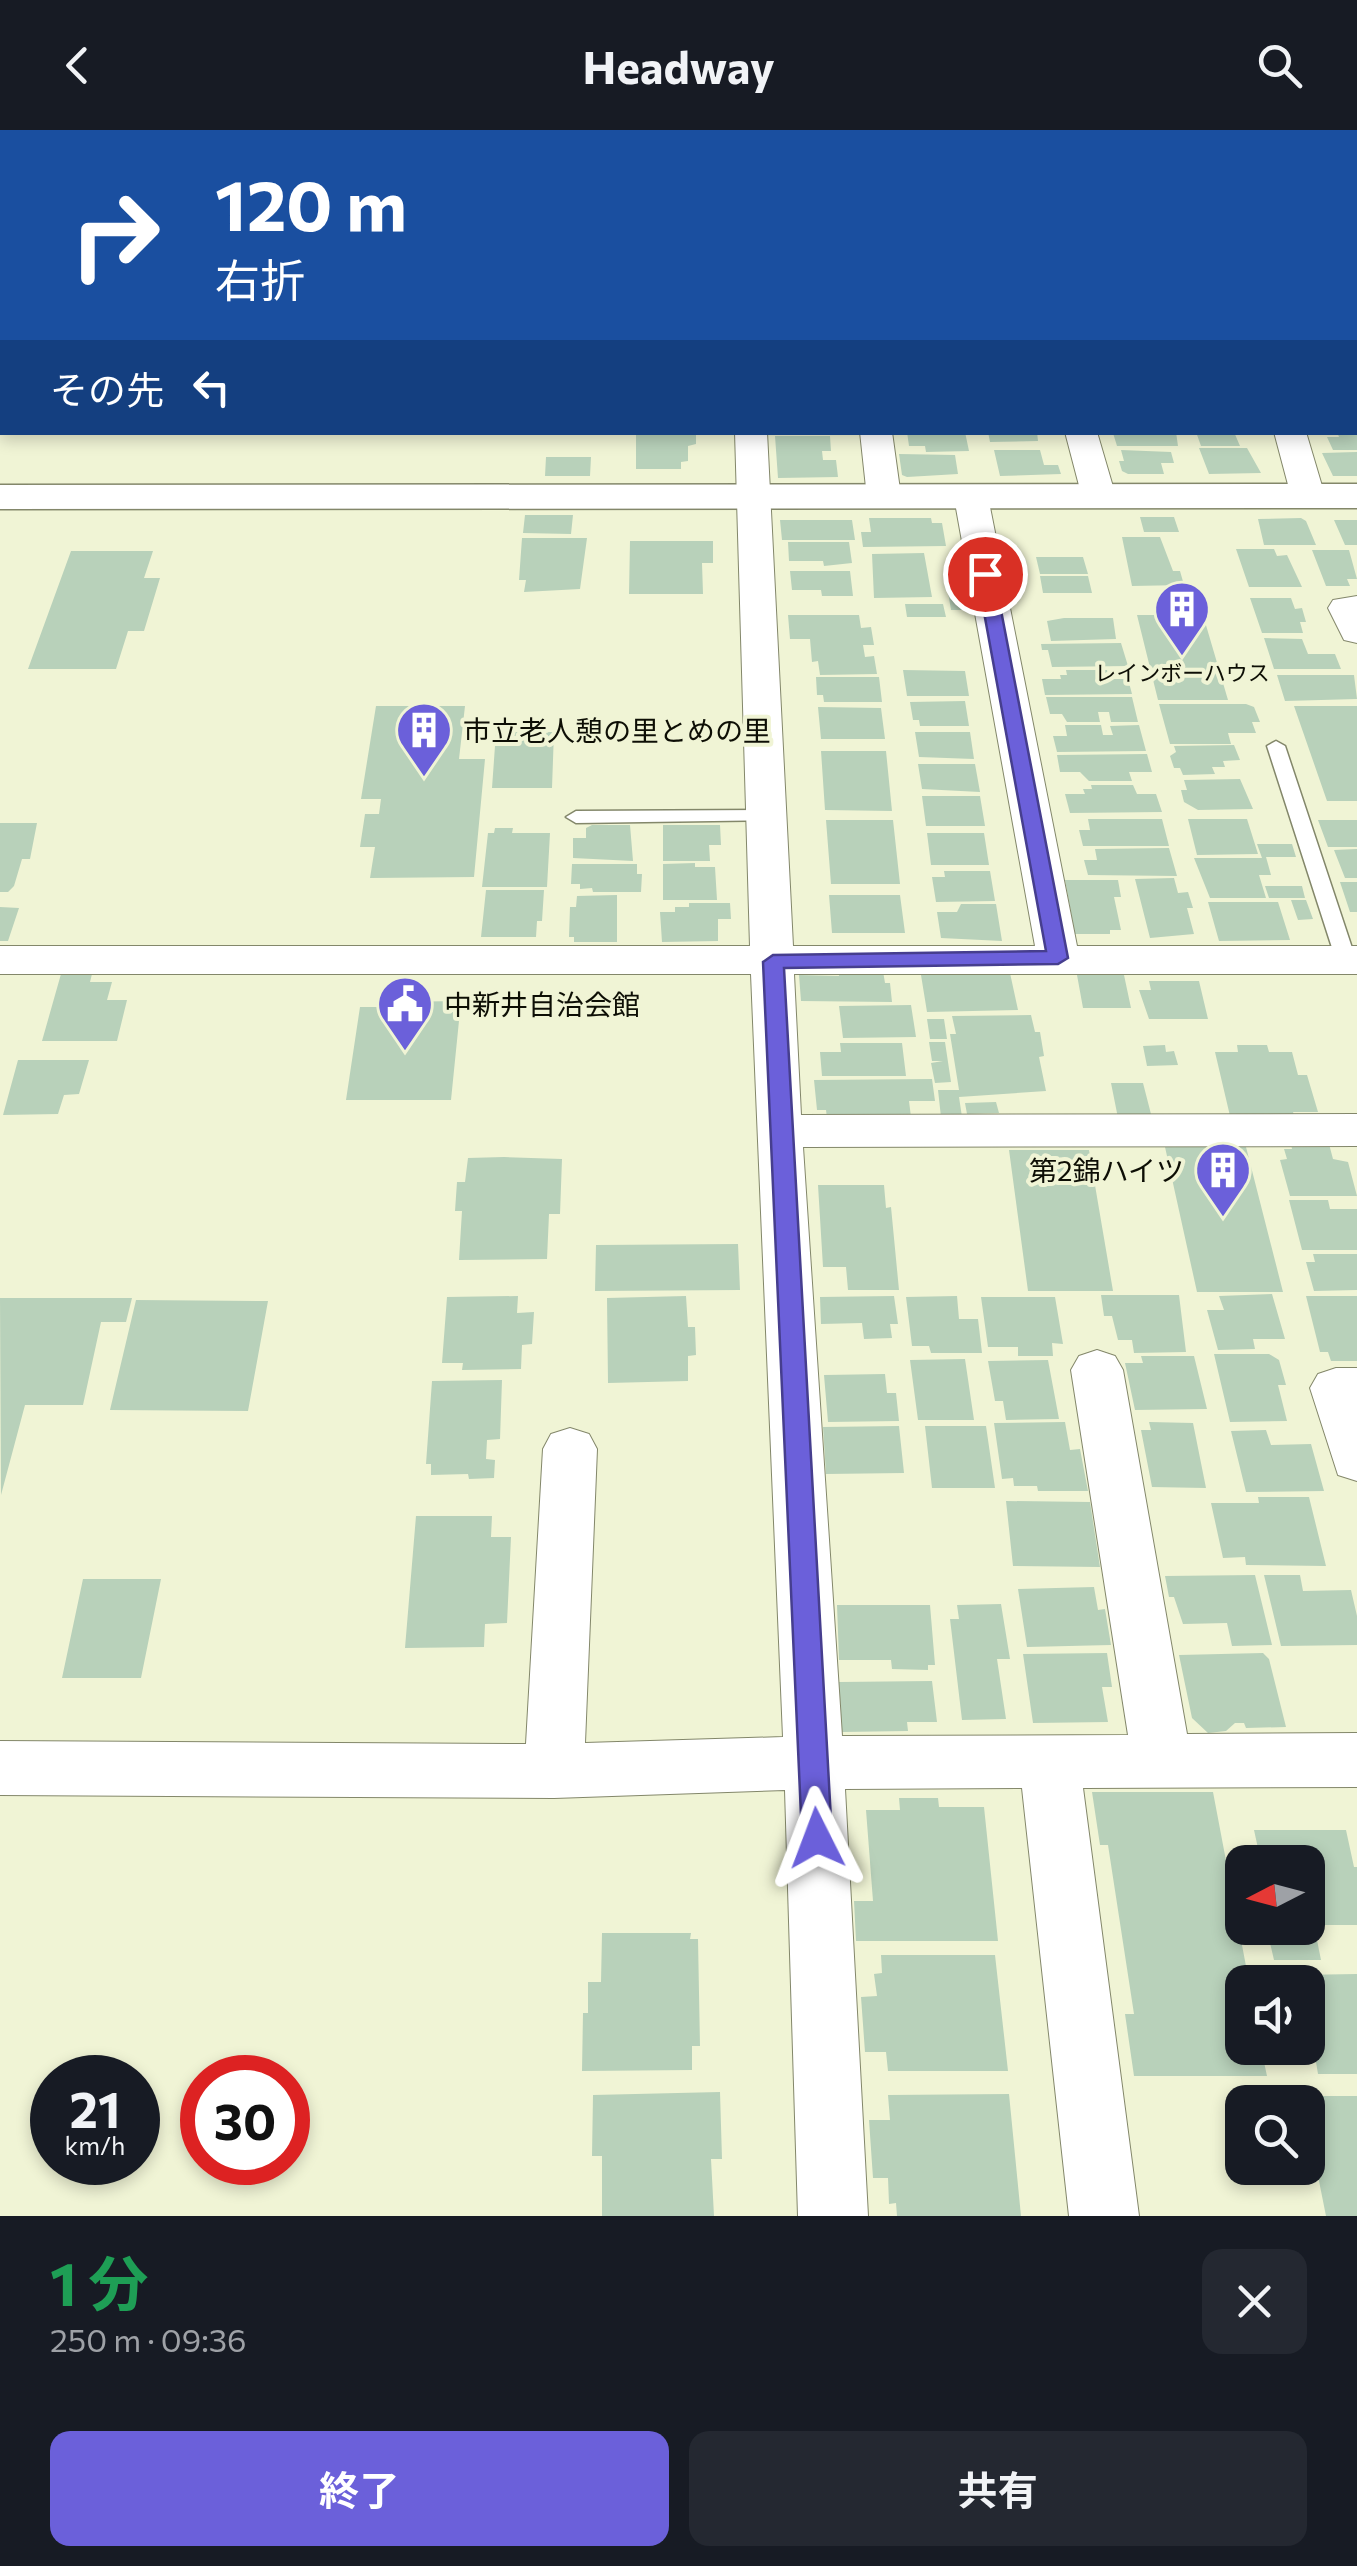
<!DOCTYPE html>
<html lang="ja">
<head>
<meta charset="utf-8">
<style>
	body { margin:0; font-family:Commissioner,"Noto Sans JP",sans-serif; background:#242831; color:#f1f3f6; height:100vh; display:flex; flex-direction:column; font-size:38px; white-space:nowrap }
	* { box-sizing:border-box; margin:0 }
	p { font-size:32px; color:#9ea1a6 }
	.icon { flex:none; width:55px; height:55px; fill:none; stroke:currentColor; stroke-width:2; stroke-linecap:round; stroke-linejoin:round }
	.map { position:relative; height:2086px; overflow:hidden }
	.drawer { display:flex; flex-direction:column; background:#171b24; flex:1 }
	.drawer>* { flex:none }
	.hud { position:absolute; left:0px; top:0px; width:1358px; height:305px; box-shadow:0 5px 15px #0003; background:#1a4fa0; color:#fff; overflow:hidden }
	.needle { width:65px; rotate:264deg }
	.buttons { position:absolute; left:1225px; top:1715px; display:grid; gap:20px }
	.buttons a { display:grid; place-items:center; width:100px; height:100px; border-radius:20px; background:#171b24; box-shadow:0 5px 15px #0003; font-size:50px }
	.speed { position:absolute; left:30px; top:1925px; display:flex; gap:20px; font-size:50px; font-weight:700; text-align:center }
	.speed>* { display:grid; place-content:center; width:130px; height:130px; border-radius:50%; background:#171b24; box-shadow:0 5px 15px #0003; line-height:1 }
	.speed small { font-size:25px; font-weight:400 }
	.speed .limit { border:15px solid #d22; background:#fff; color:#111 }
	.pin { position:absolute; display:grid; place-items:center; width:85px; height:85px; color:#fff; margin:-42px; border:5px solid #fff; border-radius:50%; box-shadow:0 2px 10px #0007 }
	.me { position:absolute; width:110px; margin:-55px; rotate:357deg; stroke-linejoin:round; filter:drop-shadow(0 0 8px #0008) }
	.turn { display:flex; align-items:center; gap:35px; height:210px; padding:0 50px; font-size:45px }
	.turn .icon { width:130px; height:130px; stroke-width:2.5 }
	.turn b { display:block; font-size:70px; line-height:85px }
	.then { display:flex; align-items:center; height:95px; padding:0 50px; background:#0003; gap:20px; font-size:38px }
	.round { display:grid; place-items:center; flex:none; width:105px; height:105px; border-radius:20px; background:#242831 }
	.headline { display:flex; align-items:center; justify-content:space-between; height:170px; padding:0 50px }
	h1 { font-size:60px; font-weight:700; line-height:75px; color:#1e9e55 }
	.action { display:flex; gap:20px; margin-top:auto; padding:20px 50px }
	.action a { flex:1; height:115px; border-radius:20px; background:#6b60da; color:#fff; font-size:40px; font-weight:700; line-height:115px; text-align:center }
	.action a+a { background:#242831; color:#f1f3f6 }
	header { display:flex; justify-content:space-between; align-items:center; height:130px; padding:0 50px; background:#171b24; font-size:45px; font-weight:700 }
	.map>svg:first-child { display:block }
	.building { fill:#b8d1ba }
	.lines { fill:none; stroke-linecap:round; stroke-linejoin:round }
	.lane-casing { stroke:#83876a; stroke-width:3 }
	.street-casing { stroke:#83876a; stroke-width:2 }
	.secondary-casing { stroke:#83876a; stroke-width:3 }
	.lane { fill:#fff; fill-rule:evenodd }
	.street { fill:#fff; fill-rule:evenodd }
	.secondary { fill:#fff; fill-rule:evenodd }
	.route { fill:#6b60da; stroke:#463e8e; stroke-width:2.5 }
	.labels { text-anchor:middle; dominant-baseline:central; stroke-width:8; stroke-linejoin:round; paint-order:stroke }
	.far-poi-label { font-size:22px; fill:#0d0e05; stroke:#f0f4d5 }
	.poi-label { font-size:28px; fill:#0d0e05; stroke:#f0f4d5; text-anchor:start }
</style>
</head>
<body>
<header><svg class="icon" aria-label="back" viewBox="0 0 24 24"><path d="M15 5l-7 7 7 7"/></svg>Headway<svg class="icon" aria-label="search" viewBox="0 0 24 24"><circle cx="10" cy="10" r="6"/><path d="M15 15l6 6"/></svg></header>
<div class="map">
<svg width="1357" height="2086" viewBox="0 0 1357 2086">
	<rect width="100%" height="100%" fill="#f0f4d5"/>
	<path class="building" d="M636,302L696,303V314L688,316V331L681,332V339H636Z
		M907,302H965L969,321L926,322L925,316H909Z
		M988,302H1037L1038,311L990,312Z
		M1131,302H1176L1178,316H1117L1113,303Z
		M1196,302H1234L1240,316H1201Z
		M1337,302H1357V320H1333L1327,307H1339Z
		M775,306H830L831,321H822L823,330H836L838,347L778,348Z
		M1199,318H1247L1261,343L1209,344Z
		M994,320H1040L1044,335H1058L1061,344L1000,346Z
		M1121,320L1171,322L1174,333H1161L1164,344H1128L1122,341L1119,331H1124Z
		M1357,322V346H1333L1322,323Z
		M899,324L955,325L958,344L907,347L902,345Z
		M546,327H591L590,346H545Z
		M525,385H573L571,404L523,403Z
		M1140,387H1174L1179,402H1144Z
		M869,388H931L932,393H942L946,416L863,417L861,402H871Z
		M1301,388L1306,391L1316,415H1264L1258,389Z
		M780,390H852L855,410H782Z
		M1334,390H1357V415H1345Z
		M1122,407H1160L1173,441H1180L1184,455L1132,456Z
		M522,408H587L580,459L524,462L526,450H519Z
		M630,411H713V433H702L703,464H629Z
		M788,412H849L852,433L824,436L823,431H789Z
		M1236,419H1274L1277,426L1287,425L1302,457H1249Z
		M1312,420H1349L1357,449H1347L1350,456H1326Z
		M71,421H153L144,448H160L144,501H128L116,539H28Z
		M924,423L932,467L874,468L872,424Z
		M1036,427H1083L1088,444H1040Z
		M790,441H850L853,466H822L821,460H792Z
		M1040,446H1088L1092,463H1043Z
		M948,462H979L977,480H951Z
		M1250,468H1291L1295,479L1302,478L1306,492H1300L1303,503H1262Z
		M905,474H943L946,487H907Z
		M788,485H859L861,498L871,497L874,515H863L865,527L874,526L877,544L820,545L818,531L812,532L810,509H790Z
		M1137,485H1203L1228,570H1158Z
		M1064,488H1113L1116,509L1051,511L1047,491Z
		M1264,508L1302,509L1308,524H1335L1341,539H1274Z
		M1121,513L1128,536L1052,537L1048,520H1042L1041,514Z
		M903,540L965,541L969,566H907Z
		M1066,540H1107L1109,549H1128L1132,564L1045,565L1042,549H1061L1060,545H1067Z
		M1277,545H1354L1357,569L1285,571Z
		M816,547H879L882,572H824L823,565H817Z
		M1046,567H1132L1138,592H1111L1109,582H1098L1100,592H1067L1062,584H1050Z
		M965,571L969,596H920L919,590H913L910,572Z
		M1159,574H1246L1254,577L1260,592H1252L1256,603H1228L1231,614H1170Z
		M376,576H465L459,629H485L474,747L370,748L375,717H360L365,684H379L381,669H361Z
		M1294,576H1357V671H1327Z
		M818,577L881,578L885,609H821Z
		M1065,595H1101L1103,605H1113L1110,596L1139,595L1146,621L1057,622L1053,606H1067Z
		M496,602H554L552,658H492Z
		M915,602H970L974,629L919,627Z
		M1234,615L1240,630L1223,631L1225,637H1212L1215,644L1183,645L1180,638H1174L1170,626L1176,622L1174,616Z
		M821,621H886L892,681L825,680Z
		M1147,624L1152,642H1129L1132,651H1089L1080,642H1060L1057,625Z
		M918,634H975L980,662L922,659Z
		M1240,649L1253,679L1198,680L1184,672L1181,660H1187L1184,650Z
		M1091,655H1133L1137,664H1156L1162,682L1070,683L1065,664H1085L1083,659H1092Z
		M922,666H980L985,696H926Z
		M1088,689H1162L1169,716H1083L1079,700H1090Z
		M1188,689H1247L1258,724L1197,725Z
		M826,690H893L900,754H831Z
		M1318,690H1357V717H1328Z
		M0,693H37L30,729H22L14,756L8,762H0Z
		M592,695H630L633,731L573,728V708H586V698Z
		M663,695H720L721,715H709L710,731H663Z
		M495,698H513L512,703H550L547,757H482L488,703H494Z
		M927,703H984L989,735H931Z
		M1257,714H1292L1296,727H1266L1271,745H1259L1266,768H1210L1194,728H1262Z
		M1169,718L1177,746L1088,745L1084,730H1097L1095,719Z
		M1357,719V748H1345L1334,720Z
		M695,733V737H715L717,770H663V734Z
		M572,734H637V744H642L641,762H593L592,758L580,759V754H571Z
		M944,741H990L995,771L936,772L932,747H945Z
		M1174,748L1178,763L1188,762L1193,778H1187L1194,804L1150,808L1135,749Z
		M1065,750H1118L1121,767H1114L1121,800H1110V804H1075Z
		M1340,752H1357V782H1350Z
		M1265,756H1302L1305,768H1269Z
		M486,760H544L542,791H537L536,807H481Z
		M617,765V812H574V807H569L570,777H576L577,766Z
		M829,765H900L905,803H832Z
		M1291,770H1306L1313,789L1298,790Z
		M1208,772H1278L1290,810L1219,811Z
		M689,773H730L731,789H718V811L662,812L660,782H675V777H689Z
		M961,774H996L1002,811L941,808L937,782H957Z
		M0,777L19,778L8,811H0Z
		M838,840L883,841L885,853H890L892,872L801,871L799,845L839,846Z
		M1010,843L1018,880L927,882L921,845Z
		M61,844H92L90,852H112L107,870H127L117,911H42Z
		M1077,845H1124L1131,878H1083Z
		M1149,851H1199L1208,889H1149L1139,860H1151Z
		M461,871L451,970H346L360,877H389L390,872Z
		M911,875L916,907L843,908L839,876Z
		M1031,885L1035,902H1040L1044,926L1039,927L1046,961L959,967L962,987H941L938,960H959L950,904H956L952,886Z
		M927,889H944L947,909H930Z
		M929,912H945L951,952L935,953L931,933L943,931H932Z
		M840,913H902L906,946H822L820,922H841Z
		M1165,915L1166,922L1174,921L1178,935L1147,936L1143,916Z
		M1237,915H1267L1269,922H1292L1298,945H1307L1318,982H1293L1295,987L1230,986L1215,922H1238Z
		M18,930H89L79,964L64,965L58,984L3,985Z
		M932,949L935,971H909L911,987L827,988L826,980H817L814,950Z
		M1111,953H1143L1152,988H1118Z
		M996,972L999,983L967,984L965,973Z
		M1291,1014H1329L1333,1029L1348,1032L1357,1066H1290L1280,1030L1287,1029L1284,1019H1292Z
		M1165,1017H1246L1283,1162H1197Z
		M1009,1020H1089L1113,1161H1028Z
		M504,1027L562,1029L560,1084H549L547,1129L459,1130L462,1081H455L457,1052H465L468,1028Z
		M818,1055H884L886,1078L891,1077L899,1160H848L846,1137H823Z
		M1289,1070H1328L1330,1079H1357V1120H1302Z
		M738,1114L740,1160L595,1161L596,1115Z
		M1313,1124H1357V1160L1314,1161L1306,1132H1315Z
		M1272,1164L1285,1209H1253L1255,1219L1218,1220L1207,1180H1224L1219,1166Z
		M1101,1165H1179L1186,1222L1134,1223L1132,1210H1118L1112,1186H1104Z
		M518,1166L517,1183L534,1182L532,1214L522,1215L521,1239L462,1240L463,1233H442L447,1167Z
		M686,1166L688,1197H695L696,1225L688,1226V1251L608,1253L607,1168Z
		M894,1166L898,1194H890L892,1208L864,1209L862,1193L821,1194L820,1167Z
		M957,1166L959,1189H978L982,1223H931L929,1216H912L906,1167Z
		M1306,1166H1357V1231H1331L1328,1222H1320Z
		M981,1167H1055L1063,1214L1052,1213L1053,1226H1018V1217H988Z
		M0,1168H132L126,1192H101L83,1275H25L1,1365Z
		M136,1170L268,1171L248,1281L110,1280Z
		M1214,1224H1269L1279,1230L1286,1255H1278L1287,1291L1230,1292Z
		M1141,1226H1194L1207,1279L1135,1280L1125,1233H1143Z
		M965,1229L974,1290H918L910,1230Z
		M1048,1230L1059,1289L1006,1290L1003,1271H995L988,1231Z
		M885,1244L887,1263H896L899,1291L828,1292L824,1245Z
		M502,1250L500,1309L487,1310L486,1329L495,1330L494,1348L469,1349L468,1344L431,1345V1334H426L432,1251Z
		M1065,1292L1070,1320L1080,1319L1088,1361H1038L1037,1356H1014L1013,1348L1002,1349L994,1293Z
		M1149,1292L1193,1293L1206,1358L1152,1357L1141,1300H1151Z
		M899,1296L904,1343L826,1344L823,1297Z
		M925,1296H986L995,1358H932Z
		M1266,1300L1271,1315L1311,1314L1324,1361L1246,1362L1231,1301Z
		M1258,1367H1309L1326,1436L1246,1435L1245,1427L1223,1428L1211,1373H1259Z
		M1006,1371L1090,1372L1100,1437L1013,1436Z
		M416,1386H492L491,1407H511L507,1493L485,1494L484,1517L405,1518Z
		M1255,1445L1272,1515L1232,1516L1227,1493L1183,1494L1174,1467H1169L1165,1446Z
		M1264,1445H1300L1303,1461L1351,1460L1357,1486V1515L1281,1516Z
		M83,1449H161L141,1548H62Z
		M1094,1457L1098,1480L1105,1479L1111,1515L1027,1517L1018,1459Z
		M1001,1474L1010,1529H997L1006,1589L962,1590L950,1489H959L957,1475Z
		M837,1475H930L935,1535H928V1540L892,1539L891,1530H839Z
		M1107,1523L1112,1557H1102L1108,1592L1033,1593L1023,1524Z
		M1263,1523L1269,1529L1286,1597L1246,1598L1244,1593H1235L1226,1601L1208,1603L1192,1588L1179,1525Z
		M932,1551L937,1592H907L908,1601L842,1602L839,1552Z
		M1092,1662H1213L1249,1852H1242V1918H1261L1267,1946H1134L1125,1884H1134L1108,1715H1100Z
		M899,1668H938L939,1677H984L998,1811H856L854,1771H873L866,1680H900Z
		M1254,1700H1346L1354,1737H1357V1795H1308V1732H1261Z
		M1267,1800H1315L1321,1830H1274Z
		M602,1803H691L690,1809H698L700,1916H692V1940L582,1941L583,1883H588V1852H601Z
		M881,1825H995L1008,1941H888L886,1922H865L861,1867L877,1866L874,1844L882,1843Z
		M1357,1844V1944H1318L1313,1914H1308V1852H1299L1298,1845Z
		M720,1962L722,2029H711L714,2086H602V2026H592L593,1965Z
		M1009,1964L1021,2086H897L896,2073L889,2074L888,2048H873L869,1990H890L888,1965Z
		M1313,1966H1357V2086H1326L1308,1996L1318,1995Z"/>
	<g class="lines">
		<g class="lane-casing">
			<path id="lane" d="M1167,0H1183L1184,2H1169Z
				M1317,0H1329L1330,2H1318Z
				M1355,167H1357V175H1355Z
				M1276,611L1285,616L1356,830L1353,835L1346,837L1336,830L1267,616Z
				M767,680L774,682V690L576,693L566,687L576,681Z"/>
		</g>
		<g class="street-casing">
			<path id="street" d="M724,0H750V2H724Z
				M921,0H947V2H921Z
				M0,65H2V81H0Z
				M1355,65H1357V81H1355Z
				M735,302H767L793,816H1035L954,367L959,360H983L988,367L1077,816H1357V844H794L801,985L1357,984V1016L803,1017L842,1606L1128,1605L1071,1240L1079,1226L1097,1220L1115,1226L1123,1240L1187,1604L1357,1603V1657L1083,1658L1139,2086H1069L1022,1658L845,1659L868,2086H798L785,1660L554,1668L0,1665V1611L526,1614L543,1319L551,1304L570,1298L589,1304L597,1319L585,1613L783,1607L751,844H0V816H750Z
				M860,302H892L901,367L896,374H872L867,367Z
				M1065,302H1097L1116,367L1111,374H1087L1082,367Z
				M1274,302H1306L1325,366L1320,373H1296L1291,366Z
				M1357,466V513L1344,510L1328,478L1333,470Z
				M1336,1238H1357V1351L1338,1345L1310,1258L1318,1244Z"/>
		</g>
		<g class="secondary-casing">
			<path id="secondary" d="M1357,354V378L0,379V355Z"/>
		</g>
		<use href="#lane" class="lane"/>
		<use href="#street" class="street"/>
		<use href="#secondary" class="secondary"/>
	</g>
	<path class="route" d="M985,439L994,444L1068,828L1058,834L784,838L832,1708L827,1718L817,1722L807,1718L802,1708L763,832L773,825L1046,821L977,444Z"/>
	<defs>
		<g id="building-pin" transform="scale(2.875)"><path d="M0 17L-7.5 6A9.5 9.5 0 1 1 7.5 6Z" fill="#6b60da" stroke="#f0f4d5"/><path d="M-4-6H4V6H1V3H-1V6H-4ZM-2.5-4.3h1.7v1.8h-1.7ZM.8-4.3h1.7v1.8H.8ZM-2.5-1h1.7V.8h-1.7ZM.8-1h1.7V.8H.8Z" fill="#fff"/></g>
		<g id="civic-pin" transform="scale(2.875)"><path d="M0 17L-7.5 6A9.5 9.5 0 1 1 7.5 6Z" fill="#6b60da" stroke="#f0f4d5"/><path d="M-.6-6.5H3V-4.5H.6V-3L4-1V1h2V6H-6V1h2V-1L-.6-3ZM-1.2 2.5V6h2.4V2.5Z" fill="#fff"/></g>
	</defs>
	<g fill-rule="evenodd">
		<use href="#building-pin" x="1182" y="479"/>
		<use href="#building-pin" x="424" y="600"/>
		<use href="#civic-pin" x="405" y="874"/>
		<use href="#building-pin" x="1223" y="1040"/>
	</g>
	<g class="labels">
		<g class="far-poi-label">
			<text x="1182" y="542">レインボーハウス</text>
		</g>
		<g class="poi-label">
			<text x="463" y="600">市立老人憩の里とめの里</text>
			<text x="444" y="874">中新井自治会館</text>
			<text x="1184" y="1040" text-anchor="end">第2錦ハイツ</text>
		</g>
	</g>
</svg>
<div class="buttons">
<a><svg class="needle" viewBox="-14 -14 28 28"><path d="M0-13l5 13h-10z" fill="#e53935"/><path d="M0 13l5-13h-10z" fill="#9ea1a6"/></svg></a>
<a><svg class="icon" aria-label="sound" viewBox="0 0 24 24"><path d="M4 9h4l5-4v14l-5-4H4zM17 9q2 3 0 6"/></svg></a>
<a><svg class="icon" aria-label="search" viewBox="0 0 24 24"><circle cx="10" cy="10" r="6"/><path d="M15 15l6 6"/></svg></a>
</div>
<div class="speed"><div>21<small>km/h</small></div><div class="limit">30</div></div>
<div class="pin" style="left:985px;top:444px;background:#d93025"><svg class="icon" aria-label="arrive" viewBox="0 0 24 24"><path d="M6 21V4h12l-3 4 3 4H6"/></svg></div>
<svg class="me" style="left:817px;top:1708px" viewBox="-20 -20 40 40"><path d="M0-17L14 15 0 8-14 15z" fill="#6b60da" stroke="#fff" stroke-width="4"/></svg>
<div class="hud">
<div class="turn"><svg class="icon" aria-label="right" viewBox="0 0 24 24"><path d="M7 20v-9h11M14 6l5 5-5 5"/></svg><div><b>120 m</b>右折</div></div>
<div class="then">その先<svg class="icon" aria-label="left" viewBox="0 0 24 24"><path d="M17 20v-9H6M10 6l-5 5 5 5"/></svg></div>
</div>
</div>
<section class="drawer">
<div class="headline"><div><h1>1 分</h1><p>250 m · 09:36</p></div><a class="round"><svg class="icon" aria-label="close" viewBox="0 0 24 24"><path d="M6 6l12 12M18 6L6 18"/></svg></a></div>
<div class="action"><a>終了</a><a>共有</a></div>
</section>
</body>
</html>
